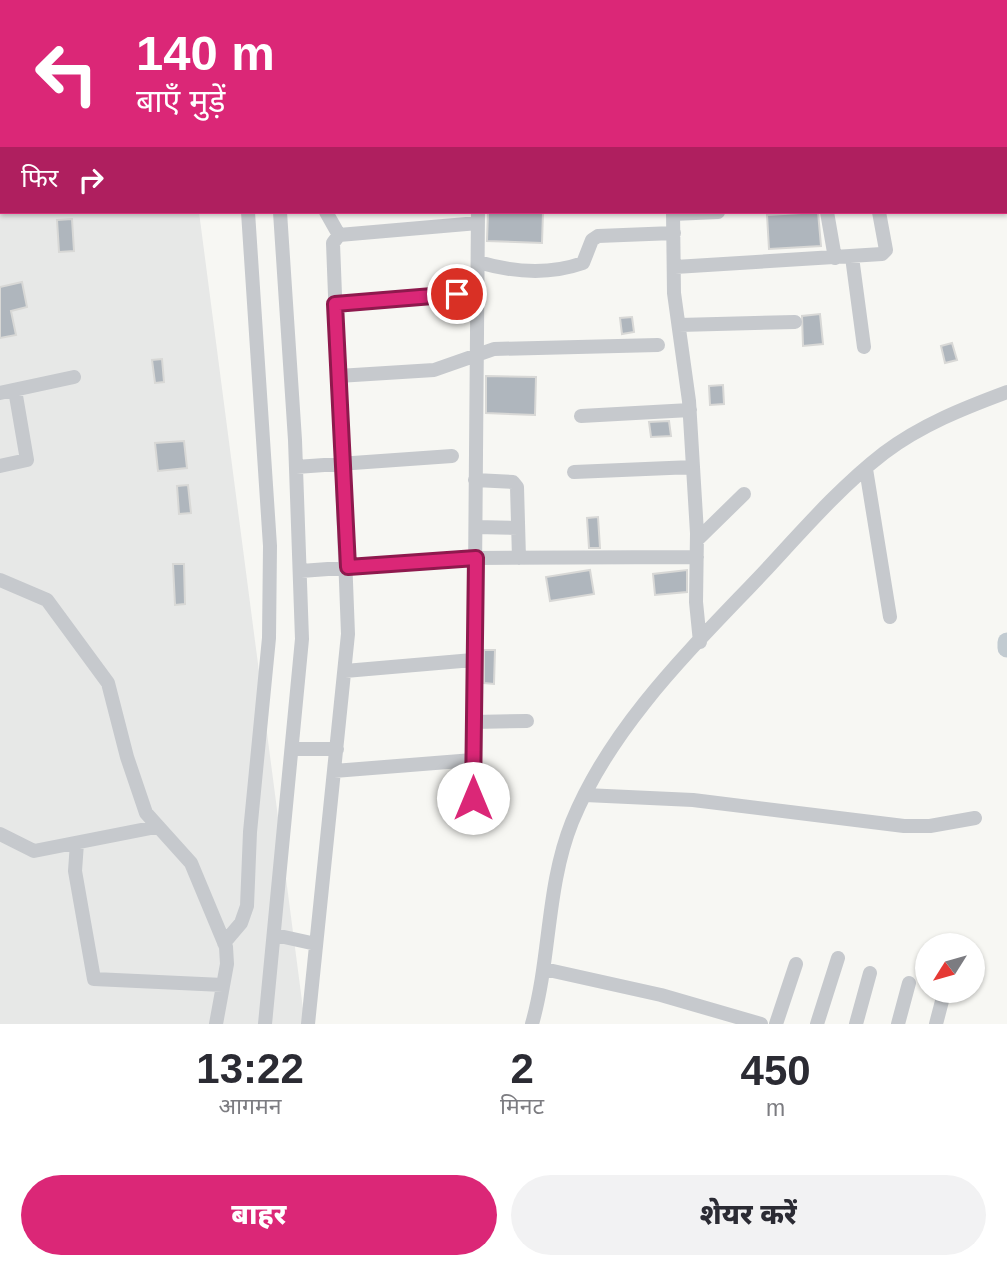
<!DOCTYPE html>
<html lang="hi">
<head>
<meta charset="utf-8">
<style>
	body { margin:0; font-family:Arial,"Noto Sans Devanagari",sans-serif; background:#f2f2f3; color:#2b2b33; height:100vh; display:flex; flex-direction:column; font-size:26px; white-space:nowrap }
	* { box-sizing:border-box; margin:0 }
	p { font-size:23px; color:#7c7c81 }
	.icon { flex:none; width:38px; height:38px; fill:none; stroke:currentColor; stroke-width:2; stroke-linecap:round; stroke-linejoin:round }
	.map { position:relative; height:1024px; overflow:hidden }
	.side { display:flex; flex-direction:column; background:#fff; flex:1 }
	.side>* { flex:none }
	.hud { position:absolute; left:0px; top:0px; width:1008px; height:214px; box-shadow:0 2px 5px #0004; background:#db2777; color:#fff; overflow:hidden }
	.needle { width:46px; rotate:233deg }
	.buttons { position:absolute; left:915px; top:933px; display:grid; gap:14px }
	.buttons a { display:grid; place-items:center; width:70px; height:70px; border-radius:50%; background:#fff; box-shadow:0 2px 5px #0004; font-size:35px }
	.pin { position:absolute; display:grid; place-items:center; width:60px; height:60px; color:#fff; margin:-30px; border:4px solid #fff; border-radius:50%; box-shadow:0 2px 7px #0007 }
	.me { position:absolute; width:77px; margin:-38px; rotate:0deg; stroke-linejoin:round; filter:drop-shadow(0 0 5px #0008) }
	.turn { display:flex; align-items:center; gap:24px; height:147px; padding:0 21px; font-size:32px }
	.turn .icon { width:91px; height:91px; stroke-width:2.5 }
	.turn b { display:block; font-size:49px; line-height:60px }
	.then { display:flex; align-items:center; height:66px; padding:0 21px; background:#0003; gap:14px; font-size:26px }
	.eta { display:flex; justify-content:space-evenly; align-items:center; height:119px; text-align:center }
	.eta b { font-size:42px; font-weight:800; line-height:49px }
	.action { display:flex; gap:14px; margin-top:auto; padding:14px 21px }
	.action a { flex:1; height:80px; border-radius:42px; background:#db2777; color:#fff; font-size:28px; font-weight:800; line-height:80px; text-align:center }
	.action a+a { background:#f2f2f3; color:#2b2b33 }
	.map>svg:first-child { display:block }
	.built { fill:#e7e8e7 }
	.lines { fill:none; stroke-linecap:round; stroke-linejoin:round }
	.river { stroke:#c2cbd1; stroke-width:19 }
	.building { fill:#afb6bd; stroke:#d8d8d6; stroke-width:2 }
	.minor { stroke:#c6c9cd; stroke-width:14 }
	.route-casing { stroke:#8e194d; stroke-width:18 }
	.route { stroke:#db2777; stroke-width:12 }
</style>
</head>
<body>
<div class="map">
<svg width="1007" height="1024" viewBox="0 0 1007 1024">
	<rect width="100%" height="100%" fill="#f7f7f3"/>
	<path class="built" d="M0,0H171L2,2V212H199L305,1024H0Z"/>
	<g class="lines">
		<path class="river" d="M1007,642V648"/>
	</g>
	<path class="building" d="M488,212H543L542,243L487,241Z
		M818,212L821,246L769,249L767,215Z
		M72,219L74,251L59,252L57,220Z
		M22,282L27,307L11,311L16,335L0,338V287Z
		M820,314L823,344L803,346L802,316Z
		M632,317L634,332L622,334L620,318Z
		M952,343L957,360L945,363L941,346Z
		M162,359L164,382L155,383L152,360Z
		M486,376L536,377L535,415L486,413Z
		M723,385L724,404L710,405L709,386Z
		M669,421L671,436L651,437L649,422Z
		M184,441L187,468L158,471L155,443Z
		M188,485L191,513L179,514L177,486Z
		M598,517L600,548H589L587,518Z
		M173,564H184L185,604L175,605Z
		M590,570L594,594L550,601L546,577Z
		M687,570V592L655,595L653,574Z
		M484,650H495L494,684L484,683Z"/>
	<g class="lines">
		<path class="minor" d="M233,0V2
			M264,0L265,2
			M425,0V2
			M480,0V2
			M671,0V2
			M834,0L835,2
			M1000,0L1001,2
			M1006,19L1007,22
			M0,47H2
			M1006,57H1007
			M326,212L339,235
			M673,212L674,293L689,401L697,533L696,602L700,642
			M827,212L835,258
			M673,214L718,212
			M852,257L864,347
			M478,262C512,272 549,275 583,263L592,240L598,236L674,233
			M675,267L882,254L886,250L879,212
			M335,305L457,294
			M679,325L795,322
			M338,376L434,370L494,349L658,345
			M0,393L74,377
			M581,416L690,410
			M0,466L27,460L15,390
			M296,467L452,456
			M866,469L890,617
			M574,472L693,467
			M475,480L513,482L517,487L519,558
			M476,527L518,528
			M697,540L744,494
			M301,571L476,558L697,557
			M0,580L47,600L108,683L127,757L146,813L191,863L226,947L227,964L216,1024
			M345,671L473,660
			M473,722L527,721
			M292,749H337
			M334,771L473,760
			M585,795L693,800L904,826H930L975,818
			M473,817L478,212
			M0,834L34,851L156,827
			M77,843L75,871L94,979L223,985
			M275,935L316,944
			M224,943L241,923L247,906L250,832L269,638L270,546L248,212
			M544,969L661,995L761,1024
			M265,1024L302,639L295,440L280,212
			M308,1024L348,634L333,243L339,235L478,223
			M532,1024C551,957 546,887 572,822C612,724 692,648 764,572C802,531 840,487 884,453C921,425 964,408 1007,392
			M776,1024L796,964
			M817,1024L838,958
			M856,1024L870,973
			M898,1024L909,983
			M936,1024L942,1001"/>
	</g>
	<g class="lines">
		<g class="route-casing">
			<path id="route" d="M457,294L335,304L348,567L476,558L473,798"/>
		</g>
		<use href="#route" class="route"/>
	</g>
</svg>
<div class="buttons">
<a><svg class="needle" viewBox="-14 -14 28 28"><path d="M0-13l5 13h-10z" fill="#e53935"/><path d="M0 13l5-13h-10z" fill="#7c7c81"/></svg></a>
</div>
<div class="pin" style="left:457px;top:294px;background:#d93025"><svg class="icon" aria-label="arrive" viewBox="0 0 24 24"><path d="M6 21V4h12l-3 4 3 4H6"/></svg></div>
<svg class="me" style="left:473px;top:798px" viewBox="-20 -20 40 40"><circle r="19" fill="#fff"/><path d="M0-13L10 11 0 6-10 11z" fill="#db2777"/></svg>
<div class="hud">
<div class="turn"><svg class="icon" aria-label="left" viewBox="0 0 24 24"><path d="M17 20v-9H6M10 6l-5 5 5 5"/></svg><div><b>140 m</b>बाएँ मुड़ें</div></div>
<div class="then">फिर<svg class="icon" aria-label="right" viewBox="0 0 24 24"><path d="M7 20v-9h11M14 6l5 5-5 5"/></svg></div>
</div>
</div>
<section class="side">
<div class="eta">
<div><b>13:22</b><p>आगमन</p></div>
<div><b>2</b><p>मिनट</p></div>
<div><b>450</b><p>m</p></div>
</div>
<div class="action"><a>बाहर</a><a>शेयर करें</a></div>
</section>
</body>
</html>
